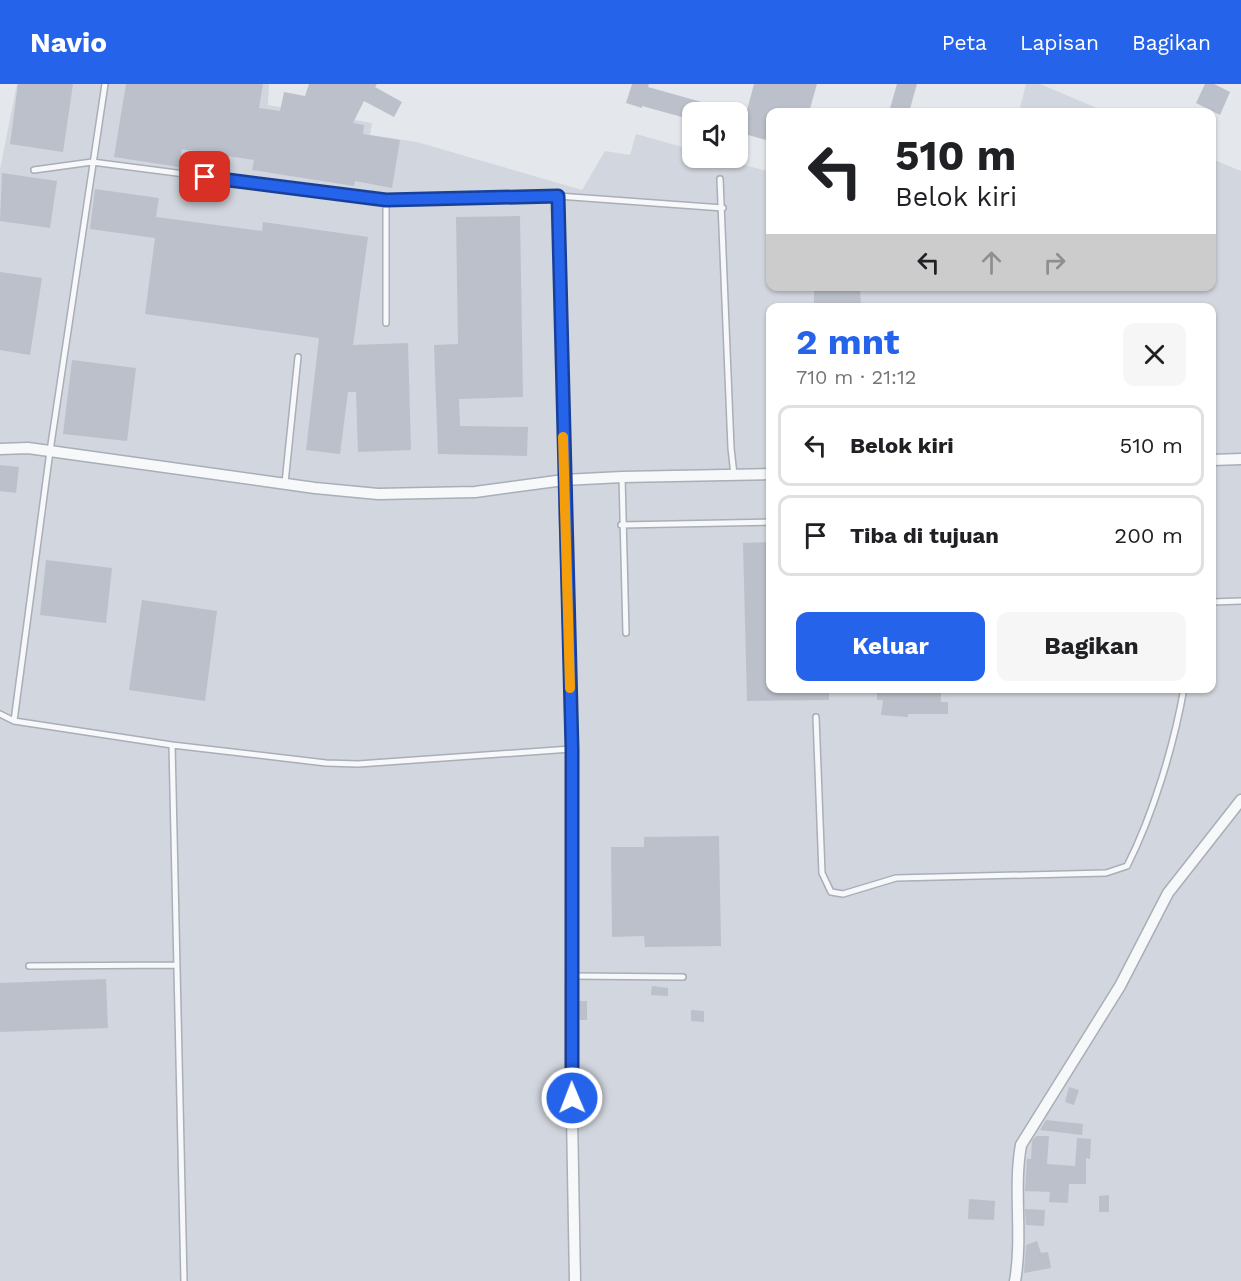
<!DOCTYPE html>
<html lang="id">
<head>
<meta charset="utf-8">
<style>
	body { margin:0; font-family:"Work Sans",sans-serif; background:#f6f6f6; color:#202124; height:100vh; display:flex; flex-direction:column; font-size:22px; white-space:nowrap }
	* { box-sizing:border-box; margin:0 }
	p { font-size:20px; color:#757577 }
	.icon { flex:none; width:33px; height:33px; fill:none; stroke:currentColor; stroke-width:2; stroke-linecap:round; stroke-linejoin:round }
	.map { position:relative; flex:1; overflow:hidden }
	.side { position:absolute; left:766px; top:219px; width:450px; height:390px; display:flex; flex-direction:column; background:#fff; border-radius:12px; box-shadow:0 2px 4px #0004 }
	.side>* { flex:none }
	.guide { position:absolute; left:766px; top:24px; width:450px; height:183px; border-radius:12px; box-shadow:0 2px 4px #0004; background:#fff; color:#202124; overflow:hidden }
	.tools { position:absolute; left:682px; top:18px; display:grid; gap:12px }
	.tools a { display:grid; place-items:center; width:66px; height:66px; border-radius:12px; background:#fff; box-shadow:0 2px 4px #0004; font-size:30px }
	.pin { position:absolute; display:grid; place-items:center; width:51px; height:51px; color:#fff; margin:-26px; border-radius:12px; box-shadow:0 3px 9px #0006 }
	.me { position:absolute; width:66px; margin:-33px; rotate:359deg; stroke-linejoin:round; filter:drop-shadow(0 0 4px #0008) }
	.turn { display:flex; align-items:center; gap:21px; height:126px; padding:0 30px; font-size:27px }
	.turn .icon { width:78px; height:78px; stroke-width:2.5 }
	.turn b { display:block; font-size:42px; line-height:51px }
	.lanes { display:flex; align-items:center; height:57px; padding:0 30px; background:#0003; justify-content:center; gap:30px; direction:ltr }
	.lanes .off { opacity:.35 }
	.round { display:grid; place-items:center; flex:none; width:63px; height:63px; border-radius:12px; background:#f6f6f6 }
	.headline { display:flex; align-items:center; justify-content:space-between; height:102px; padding:0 30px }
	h1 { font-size:36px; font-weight:700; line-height:45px; color:#2563eb }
	.primary-button { display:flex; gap:12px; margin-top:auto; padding:12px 30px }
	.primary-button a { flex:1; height:69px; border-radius:12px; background:#2563eb; color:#fff; font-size:24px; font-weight:700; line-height:69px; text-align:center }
	.primary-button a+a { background:#f6f6f6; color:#202124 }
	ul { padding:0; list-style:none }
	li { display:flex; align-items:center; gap:18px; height:81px; margin:0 12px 9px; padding:0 18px; border:3px solid #e0e0e0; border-radius:12px }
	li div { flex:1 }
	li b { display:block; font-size:22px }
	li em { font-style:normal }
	header { display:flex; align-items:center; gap:36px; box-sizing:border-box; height:84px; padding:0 30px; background:#2563eb; color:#fff }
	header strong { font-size:28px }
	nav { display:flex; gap:33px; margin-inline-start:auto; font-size:21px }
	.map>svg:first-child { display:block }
	.built { fill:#d2d6de; fill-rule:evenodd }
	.building { fill:#bbc0ca }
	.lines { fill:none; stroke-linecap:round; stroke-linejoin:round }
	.lane-casing { stroke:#a9aeb7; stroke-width:8 }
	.street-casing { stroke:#a9aeb7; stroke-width:13 }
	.lane { stroke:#f7f8fa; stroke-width:5 }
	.street { stroke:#f7f8fa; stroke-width:10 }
	.route-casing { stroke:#184099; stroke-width:15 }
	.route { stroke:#2563eb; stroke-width:10 }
	.slow { stroke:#f59e0b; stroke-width:10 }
</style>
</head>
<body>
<header>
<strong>Navio</strong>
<nav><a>Peta</a><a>Lapisan</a><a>Bagikan</a></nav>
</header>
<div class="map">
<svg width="1241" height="1197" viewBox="0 0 1241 1197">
	<rect width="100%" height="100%" fill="#e4e7ec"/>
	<path class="built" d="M17,0H269L268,21L372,39L370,51L417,58L582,106L605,67L630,71L636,50L693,66V74H718L771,88V202H1212V75L1241,87V1197H0V85ZM771,224H1212V604H771Z
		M1026,0H1040L1106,28H1019Z"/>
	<path class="building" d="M18,0H73L63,68L10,60Z
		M126,0H263L259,24L280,27L284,8L305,12L309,0H377L375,3L402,18L394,33L364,17L353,39L364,41L363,50L400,56L392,104L355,97L354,102L252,86L254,76L182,65L179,83L114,73Z
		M632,0H649L648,3L730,26V28H693V36L642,22V24L626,19Z
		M754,0H817L809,28H771V37L766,56L738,48V28L746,30Z
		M897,0H917L909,28H889Z
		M1205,0H1214L1230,8L1220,31L1196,19Z
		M2,89L57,97L50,144L0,137Z
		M95,105L159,114L156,133L262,147L263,138L368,153L353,261L408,259L411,366L358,368L356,308H348L340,370L306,366L319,254L145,230L155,154L90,145Z
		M520,132L523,313L459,315L460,342L528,343L527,372L438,370L434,261L458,260L456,133Z
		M0,188L42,194L30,271L0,266Z
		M814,202H860L861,224H814Z
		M72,276L136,284L127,357L63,350Z
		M0,381L19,383L16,409L0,407Z
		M771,458V604H829V616L747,617L743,459Z
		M46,476L112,484L106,539L40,531Z
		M142,516L217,527L205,617L129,606Z
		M877,604H941V618H948V630H908V633L881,631L883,616H877Z
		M719,752L721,862L645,863L644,852L612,853L611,763H644V753Z
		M106,895L108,944L0,948V899Z
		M652,902L668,904V912L651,911Z
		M579,917H587V936H579Z
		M691,926L704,927V938L691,937Z
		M1069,1003L1079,1006L1074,1021L1065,1018Z
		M1046,1036L1083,1040L1082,1051L1040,1046Z
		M1036,1052H1049L1047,1080L1075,1082L1077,1054L1091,1055L1090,1075L1086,1074V1100H1069L1068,1119L1049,1118L1050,1108L1025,1107L1027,1075H1031L1032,1057Z
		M1109,1111V1128H1099V1112Z
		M969,1115L995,1117L994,1136L968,1135Z
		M1025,1125L1045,1126L1044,1142L1026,1141Z
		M1037,1157L1041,1169L1048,1168L1051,1184L1024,1189L1026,1161Z"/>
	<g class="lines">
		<g class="lane-casing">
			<path id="lane" d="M105,0L50,367L14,637L172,661
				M34,86L92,78L386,116L558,112L723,124
				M720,95L731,364L734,391
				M558,112L564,396
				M386,239V116
				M622,393L626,549
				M285,399L298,273
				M621,441L771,438
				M1212,518L1241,517
				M0,630L14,637
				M816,633L822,789L831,808L843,810L896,794L1106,789L1127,782C1153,731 1174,661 1184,604
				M29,882L177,881
				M572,892L683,893
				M184,1197L172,661L326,679L358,680L571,665"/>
		</g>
		<g class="street-casing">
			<path id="street" d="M0,365L28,364L315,404L378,410L475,408L564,396L622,393L771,390
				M1212,376L1241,375
				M564,396L572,665L571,976L575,1197
				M1015,1197C1023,1152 1013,1105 1021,1061L1120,902L1168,809L1241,716"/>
		</g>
		<use href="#lane" class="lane"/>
		<use href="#street" class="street"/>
	</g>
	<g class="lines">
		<g class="route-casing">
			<path id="route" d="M205,93L386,116L558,112L572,665V1014"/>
		</g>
		<use href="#route" class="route"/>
		<path class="slow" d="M563,353L570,604"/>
	</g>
</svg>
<div class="tools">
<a><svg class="icon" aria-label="sound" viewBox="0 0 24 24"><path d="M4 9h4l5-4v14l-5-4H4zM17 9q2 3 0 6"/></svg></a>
</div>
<div class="pin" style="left:205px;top:93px;background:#d93025"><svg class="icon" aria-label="arrive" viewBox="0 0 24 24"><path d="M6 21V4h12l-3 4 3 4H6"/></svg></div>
<svg class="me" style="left:572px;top:1014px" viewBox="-20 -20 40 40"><circle r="17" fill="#2563eb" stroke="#fff" stroke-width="3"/><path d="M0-11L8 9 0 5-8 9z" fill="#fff"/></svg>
<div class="guide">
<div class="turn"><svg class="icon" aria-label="left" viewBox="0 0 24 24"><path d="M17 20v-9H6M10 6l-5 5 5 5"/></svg><div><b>510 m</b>Belok kiri</div></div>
<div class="lanes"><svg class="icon" aria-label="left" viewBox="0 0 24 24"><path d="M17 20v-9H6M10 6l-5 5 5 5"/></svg><svg class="icon off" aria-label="ahead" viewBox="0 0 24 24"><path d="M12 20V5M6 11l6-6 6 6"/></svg><svg class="icon off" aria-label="right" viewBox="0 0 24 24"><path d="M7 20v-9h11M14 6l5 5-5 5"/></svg></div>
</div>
<section class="side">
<div class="headline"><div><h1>2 mnt</h1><p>710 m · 21:12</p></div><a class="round"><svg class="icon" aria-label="close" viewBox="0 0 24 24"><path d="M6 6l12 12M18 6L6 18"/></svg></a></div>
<ul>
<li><svg class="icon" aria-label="left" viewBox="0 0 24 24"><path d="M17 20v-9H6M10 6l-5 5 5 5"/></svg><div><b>Belok kiri</b></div><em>510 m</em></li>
<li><svg class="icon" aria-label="arrive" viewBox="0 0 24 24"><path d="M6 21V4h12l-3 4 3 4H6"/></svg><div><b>Tiba di tujuan</b></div><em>200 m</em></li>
</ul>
<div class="primary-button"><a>Keluar</a><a>Bagikan</a></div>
</section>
</div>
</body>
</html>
